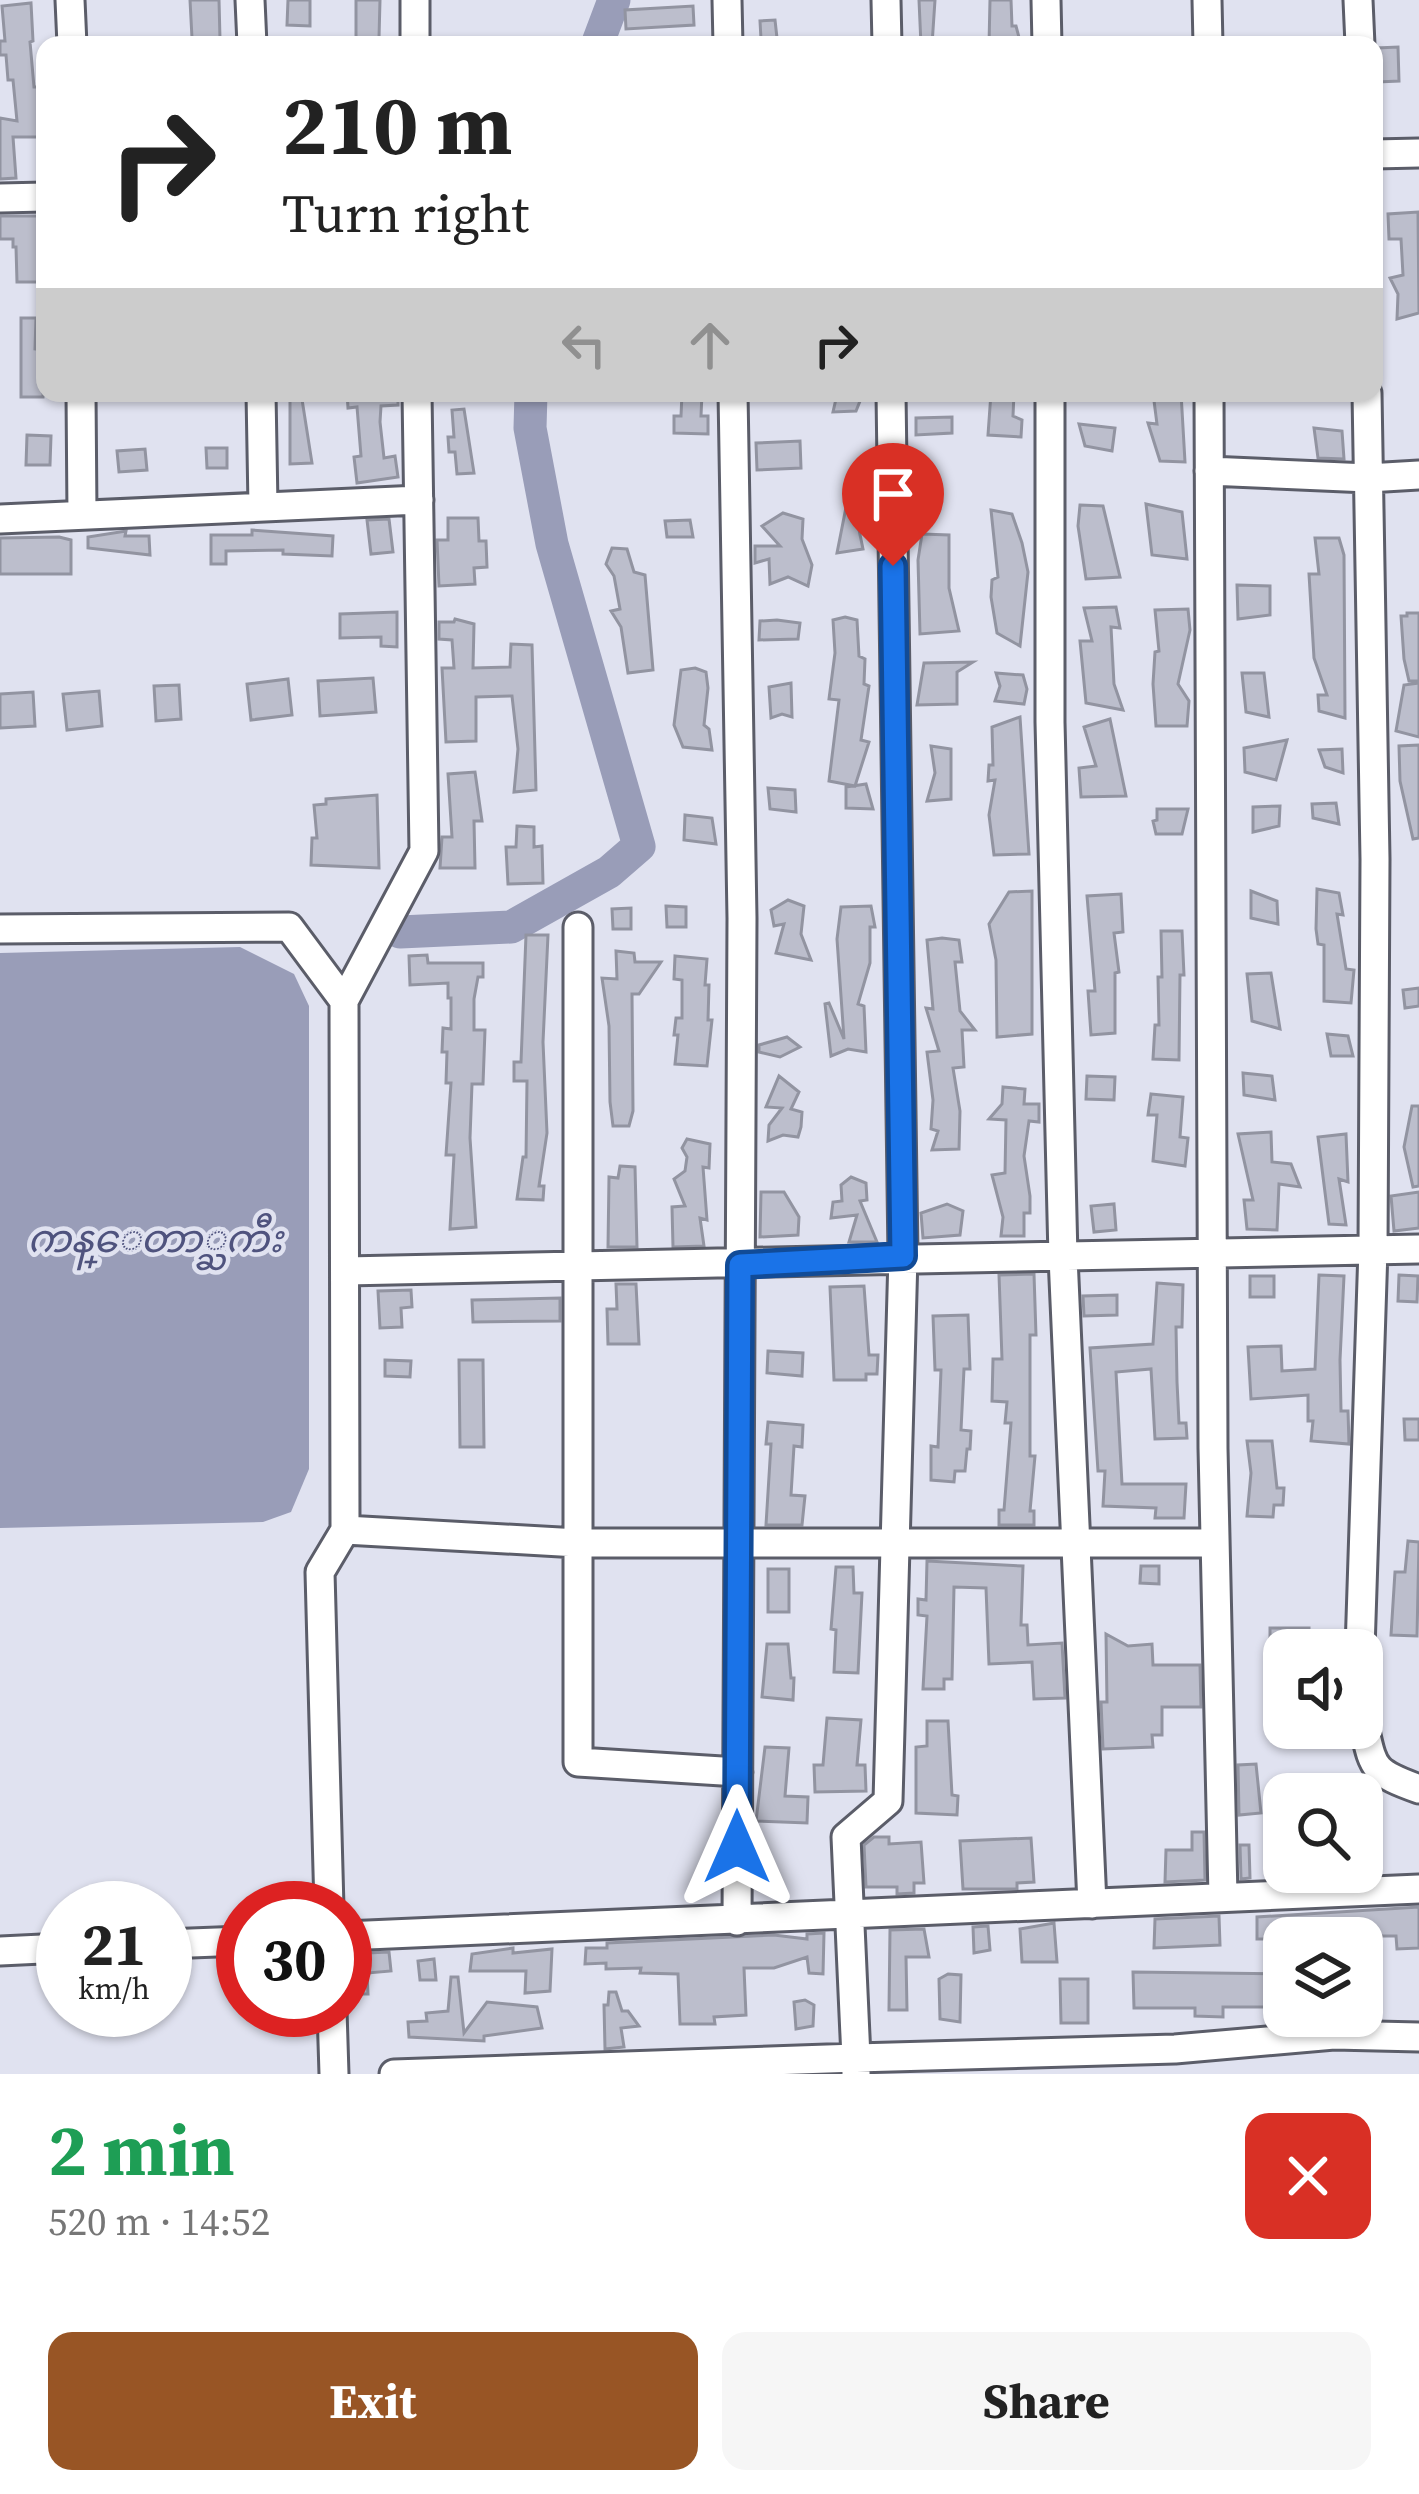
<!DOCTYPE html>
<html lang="en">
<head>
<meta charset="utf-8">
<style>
	body { margin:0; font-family:"Source Serif 4","Noto Sans Myanmar",serif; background:#f6f6f6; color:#222; height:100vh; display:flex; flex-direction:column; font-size:45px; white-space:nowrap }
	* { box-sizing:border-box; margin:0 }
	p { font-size:39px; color:#767676 }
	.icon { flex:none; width:66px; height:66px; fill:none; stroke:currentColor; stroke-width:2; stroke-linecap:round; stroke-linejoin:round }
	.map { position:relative; height:2074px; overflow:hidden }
	.sheet { display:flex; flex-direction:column; background:#fff; flex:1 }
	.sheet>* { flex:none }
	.top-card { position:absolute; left:36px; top:36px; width:1347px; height:366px; border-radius:24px; box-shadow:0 3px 9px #0004; background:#fff; color:#222; overflow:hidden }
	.tools { position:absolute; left:1263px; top:1629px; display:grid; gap:24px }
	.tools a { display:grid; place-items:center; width:120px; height:120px; border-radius:24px; background:#fff; box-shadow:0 3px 9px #0004; font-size:60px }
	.speed { position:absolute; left:36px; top:1881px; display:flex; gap:24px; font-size:60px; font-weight:700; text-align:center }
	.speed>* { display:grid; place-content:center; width:156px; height:156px; border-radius:50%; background:#fff; box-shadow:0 3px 9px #0004; line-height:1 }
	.speed small { font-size:30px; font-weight:400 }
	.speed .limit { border:18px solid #d22; background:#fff; color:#111 }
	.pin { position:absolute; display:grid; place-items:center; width:102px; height:102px; color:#fff; margin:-123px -51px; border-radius:50% 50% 50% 0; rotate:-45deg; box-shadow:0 0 12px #0007 }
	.pin .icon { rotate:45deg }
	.me { position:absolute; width:132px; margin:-66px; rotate:0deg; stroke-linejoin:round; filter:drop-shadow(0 0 9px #0008) }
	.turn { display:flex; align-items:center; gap:42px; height:252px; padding:0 48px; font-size:54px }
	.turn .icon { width:156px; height:156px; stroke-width:2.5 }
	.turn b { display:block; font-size:84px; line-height:102px }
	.lanes { display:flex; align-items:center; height:114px; padding:0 48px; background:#0003; justify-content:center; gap:60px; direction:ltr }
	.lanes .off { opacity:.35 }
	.round { display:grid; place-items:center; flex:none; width:126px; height:126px; border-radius:24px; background:#f6f6f6 }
	.summary { display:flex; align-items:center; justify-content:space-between; height:204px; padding:0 48px }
	h1 { font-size:72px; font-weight:700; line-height:90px; color:#1e9e55 }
	.primary-button { display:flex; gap:24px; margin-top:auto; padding:24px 48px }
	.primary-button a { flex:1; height:138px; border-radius:24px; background:#985525; color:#fff; font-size:48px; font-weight:700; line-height:138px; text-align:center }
	.primary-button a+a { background:#f6f6f6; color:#222 }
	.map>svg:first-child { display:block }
	.water { fill:#999db8 }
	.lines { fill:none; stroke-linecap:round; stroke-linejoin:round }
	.river { stroke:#999db8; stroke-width:33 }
	.building { fill:#bcbecc; stroke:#9294a1; stroke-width:3 }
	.minor-casing { stroke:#5b5d69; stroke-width:33 }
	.minor { stroke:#fff; stroke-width:27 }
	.route-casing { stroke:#114b97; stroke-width:30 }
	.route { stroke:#1a73e8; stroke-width:21 }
	.labels { text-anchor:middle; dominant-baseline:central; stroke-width:9; stroke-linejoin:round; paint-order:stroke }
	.water-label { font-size:39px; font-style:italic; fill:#4f537e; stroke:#e0e2f0 }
</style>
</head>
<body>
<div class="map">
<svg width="1419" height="2074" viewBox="0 0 1419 2074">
	<rect width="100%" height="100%" fill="#e0e2f0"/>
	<path class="water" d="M240,947L294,974L309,1006V1469L291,1512L263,1522L0,1528V953Z"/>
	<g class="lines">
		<path class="river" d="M597,45L614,0
			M400,932L511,927L609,872L639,846L552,544L530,428L531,393"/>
	</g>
	<path class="building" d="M190,0H219L220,39L192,38Z
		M288,0H310V26L287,25Z
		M356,0H380L379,38H373L374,45H356Z
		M919,0H935L932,45H921Z
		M990,0H1011L1012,26H1016L1021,45H989Z
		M31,3L33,41L30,42L34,87H39V137H13L16,178L0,179V118L17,121L13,80H8L6,55H0V41H5L2,6Z
		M693,6L694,25L626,29L625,10Z
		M775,20L777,38L761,39L760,21Z
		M1398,47L1399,81L1378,82L1377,48Z
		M1418,212L1419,313L1397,319L1398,294L1390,278L1403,275L1401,239H1389L1388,214Z
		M0,216H45V271H40V282H17L16,247H13V239H0Z
		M21,318H36L35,349L44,350L43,397H21Z
		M290,393H301L312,463L290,464Z
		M347,393H398V405L381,406L380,422L384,458L395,456L398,477L357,483L354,457L361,456L357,407L348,408Z
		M682,393H702L701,416H708V434L674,433V416H681Z
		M847,393L860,401L856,411L833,412L836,399Z
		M991,393H1014L1013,416L1022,420L1021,437L988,435Z
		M1153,393H1181L1185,462L1160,461L1148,423L1157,424Z
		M464,409L474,473L457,474L455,452H449L448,437H454L452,410Z
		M952,417V433L916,435V418Z
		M1079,424L1115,428L1112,451L1085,446Z
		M1314,428L1342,431L1344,459L1318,458Z
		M27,435L51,436L50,465H26Z
		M800,441L801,468L757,470L756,443Z
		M206,448H227V468H207Z
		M145,449L147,470L119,472L117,451Z
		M850,487L863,549L837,553Z
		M1146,504L1182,512L1187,559L1152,555Z
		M1080,505L1103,506L1120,577L1086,579L1078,526Z
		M991,510L1012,514L1022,543L1028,572L1020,646L997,633L991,597L992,580L998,577Z
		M783,513L803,519L802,539L812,565L808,586L788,577L770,584L769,559L755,563V546H780L762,526Z
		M448,518H478L479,541H486L487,567L474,568L475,584L439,586L437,540H448Z
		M389,519L393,552L371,554L367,520Z
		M690,520L693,537H667L665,521Z
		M252,530L333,536L332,556L283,554V550L226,551V564H211V535H252Z
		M126,531L125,536H149L150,555L88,548V537Z
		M922,534L949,535V588L959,631L920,634L918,560Z
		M59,537L71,540V574H0V538Z
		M1315,538H1339L1344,555L1345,718L1319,711L1318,695H1327L1314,658L1309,574H1319Z
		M612,548L627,549L634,572L645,575L653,670L628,673L621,627L611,611L620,609L614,576L606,564Z
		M1237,585L1270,586V615L1238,619Z
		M1116,607L1120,628L1111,627L1114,684L1123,710L1086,703L1080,641H1092L1084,608Z
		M1188,609L1190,630L1178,684L1189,701L1187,726H1156L1153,684L1155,652L1159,651L1155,610Z
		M397,612V647L381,646V637L340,638V614Z
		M1407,613H1419V681H1409L1404,659L1401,616H1407Z
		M845,617L857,620L859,656L865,659L864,684L869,686L861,740L869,742L855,786L829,781L839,700L829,699L835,653L833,620Z
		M455,619L474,624L473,668L510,667L511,644L532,645L536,790L514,792L518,749L512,696L476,697V741L446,742L442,668H454L452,640L439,639V622H454Z
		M777,620L800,623L798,639L759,640L760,621Z
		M973,662L957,672V704L917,705L924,663Z
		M695,668L706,672L708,688L704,725L709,729L712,750L683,747L674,725L681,670Z
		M996,673L1023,675L1027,689L1024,704L995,701L1000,686Z
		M1242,673H1264L1269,717L1246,712Z
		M373,678L376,712L320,716L318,681Z
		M288,679L292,715L251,720L247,684Z
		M791,683L792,717L782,714L771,718L769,687Z
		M1419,683V737L1396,731L1404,685Z
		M179,685L181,719L156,721L154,686Z
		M99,691L102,726L67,730L63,694Z
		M33,692L35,726L0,728V694Z
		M1020,717L1029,854L994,855L989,815L995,780L988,781L989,765H993L992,727Z
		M1110,719L1126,796L1081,797L1079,768L1096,766L1084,727Z
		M1287,740L1276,780L1245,772L1244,748Z
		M1419,745V838L1413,839L1400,781L1399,746Z
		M931,746L951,749V799L927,801L935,773Z
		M1342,749L1343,773L1325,767L1319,750Z
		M475,772L482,821H474L475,868H440L442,837H452L448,774Z
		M866,784L873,809L846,808V787Z
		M768,788L795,790L796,812L770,809Z
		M377,795L379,868L311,865L312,838H317L314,805L326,804V799Z
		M1336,803L1339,824L1313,818L1312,804Z
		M1280,806L1279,826L1253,832V807Z
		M1157,809H1188L1182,834H1156L1153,821L1157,820Z
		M685,815L712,818L716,844L684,840Z
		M517,826L534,827V847L542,846L543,883L508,884L506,847H516Z
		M1317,889L1339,893L1343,915L1337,914L1346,969L1354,970L1351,1003L1324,1001V945L1318,944L1316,929Z
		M1032,891V1034L997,1037L996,960L989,924L1009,892Z
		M1251,891L1277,901L1278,924L1251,918Z
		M1121,894L1123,932L1114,933L1119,972L1115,973V1033L1091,1035L1088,991H1095L1087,896Z
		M788,900L804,906L801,934L811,960L776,953L784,924L774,926L771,910Z
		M666,906L686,907V927H667Z
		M871,906L875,927H870V963L858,1004L864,1006L866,1052L848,1049L831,1056L825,1004L829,1003L844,1039L837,939L841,907Z
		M631,908V929H613L612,909Z
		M1161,931H1182L1184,975H1180L1179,1060L1153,1059L1155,1025H1159L1158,977H1162Z
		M526,935H548L543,1042L547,1133L539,1186H544L543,1200L517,1199L523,1157H526L527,1081H514V1062H521Z
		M942,938L959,940L962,962H955L960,1011L975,1030H962L964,1067L953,1068L960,1111L959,1149L932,1150L938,1131L931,1129L933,1100L927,1052L939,1051L926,1008L933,1009L927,940Z
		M616,951L634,953L635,962H661L639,994H632L633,1111L629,1126H613L610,1102L609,1026L602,978L617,979Z
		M427,955L428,963H483V977H478L474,999V1030H485L483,1084H472L470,1138L476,1227L450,1229L454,1155H446L451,1083H446L447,1052H442L443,1028L451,1029V998H448V983L410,985L409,956Z
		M675,956L707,959L705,985H709L708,1020H712L707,1066L675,1064L678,1035H674L676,1018H682V980L674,979Z
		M1271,973L1280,1029L1252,1021L1247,974Z
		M1419,988V1006L1405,1008L1403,990Z
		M1327,1034L1348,1036L1353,1056H1331Z
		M787,1037L800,1047L780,1057L759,1052V1045Z
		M1243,1073L1272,1076L1275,1100L1244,1095Z
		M779,1076L799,1092L791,1109L802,1112L801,1127L798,1137L783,1135L768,1141L769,1125L782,1108L766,1107Z
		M1087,1076L1115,1077L1114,1100L1086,1099Z
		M1003,1087L1025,1089L1024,1104H1039V1122L1029,1121L1024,1156L1030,1196V1213H1024V1236H1001L1003,1217L992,1175L1005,1173L1006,1120L989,1119L1002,1104Z
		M1151,1094L1183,1097L1180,1137L1188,1138L1185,1166L1153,1161L1157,1115H1148Z
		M1412,1106H1419V1186L1413,1187L1404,1147Z
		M1271,1132L1272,1162L1291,1164L1300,1187L1279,1184L1277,1230L1247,1229L1244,1200H1253L1238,1134Z
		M1346,1134L1348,1182L1339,1179L1346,1225L1329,1224L1318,1137Z
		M687,1139L710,1144L709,1168L703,1167L707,1220L700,1218L704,1246L673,1247L672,1207L685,1206L674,1179L685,1171L687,1157L682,1148Z
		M620,1166L635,1167L637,1247H608L609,1177L618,1178Z
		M851,1177L866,1183L867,1200L860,1201L877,1242H849L857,1215L831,1218L833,1202L842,1201L841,1185Z
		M761,1192H784L799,1217L798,1235L760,1237Z
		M1419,1192V1228L1394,1231L1391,1196Z
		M947,1204L963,1211L960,1235L923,1238L921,1213Z
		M1114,1204L1116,1230L1094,1232L1091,1206Z
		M1034,1274L1036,1335H1030V1456H1035L1030,1511H1034V1525H999V1510H1004L1011,1423H1005L1007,1402L992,1401L993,1359H1002L999,1275Z
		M1319,1275L1344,1276L1340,1360L1341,1411H1348L1349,1444L1311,1441L1313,1421H1308V1395L1251,1399L1248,1347L1281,1346L1282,1371L1315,1369Z
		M1399,1275L1418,1276L1417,1302L1398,1301Z
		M1250,1276H1274V1297H1250Z
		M1157,1283L1183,1285L1182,1327H1176L1177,1382L1179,1423H1186L1187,1438L1155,1439L1151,1369L1116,1372L1122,1484H1186L1184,1518H1155L1156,1508L1103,1506L1105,1471H1098L1090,1348L1153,1344Z
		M616,1284H636L639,1344H608L607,1309H617Z
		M864,1286L869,1355H878L877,1374H866V1380H834L830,1287Z
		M411,1290L412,1307L401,1308L402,1327L380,1328L378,1291Z
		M1117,1295V1315L1084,1316L1083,1296Z
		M560,1298V1321L473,1322L472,1300Z
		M968,1315L970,1369H964L961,1430L971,1431L970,1449H967L965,1471H955L954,1482L931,1480V1446L938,1447L941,1370H935L933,1316Z
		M768,1351L803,1353L802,1376L767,1373Z
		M385,1360L411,1361L410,1377L385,1376Z
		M459,1360H483L484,1447H460Z
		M1404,1419H1419V1440H1405Z
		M768,1422L803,1425L802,1447L794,1446L791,1495L805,1496L802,1525H766L771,1444H766Z
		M1247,1441H1272L1277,1488H1284L1283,1505H1274L1273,1517L1247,1516L1251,1473Z
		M1408,1541L1419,1542L1417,1636L1391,1635L1395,1572H1405Z
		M927,1561L1023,1566L1021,1625H1027L1028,1645L1062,1643L1065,1698L1034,1699L1032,1662L989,1664L986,1588L954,1587L952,1679H944V1689H923L927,1616L918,1615V1599L926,1600Z
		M1141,1566H1159V1584L1140,1583Z
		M836,1567H853L854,1593H862L858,1673L834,1672L836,1630L831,1629Z
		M768,1569H789V1612H768Z
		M1270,1628H1309V1650H1270Z
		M1106,1634L1128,1646L1152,1644L1153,1665H1200L1201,1707H1162V1735H1152L1153,1747L1103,1749L1101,1702H1107Z
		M767,1644H788L791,1678H794L793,1700L762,1697Z
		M827,1718L861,1720L857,1765H865L866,1791L815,1792L814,1765H823Z
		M927,1721H948L952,1795L958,1796L957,1815L916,1813V1747L927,1746Z
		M765,1747L789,1748L785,1796L808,1797L807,1823L756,1821Z
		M1256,1764L1261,1813L1239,1815L1238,1765Z
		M1192,1832H1204L1205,1880L1165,1882L1166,1850H1192Z
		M874,1837H889V1844L921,1842L924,1883H914V1893L897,1894V1887H866L864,1845Z
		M1031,1838L1034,1882L1017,1883V1889H963L960,1841Z
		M1240,1845H1249L1250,1878L1241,1879Z
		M1419,1907V1948L1397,1949L1396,1936H1275V1939H1257V1917Z
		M1219,1916L1220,1945L1154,1948L1155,1919Z
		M1054,1923L1057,1962H1022L1020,1929Z
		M988,1926L990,1950L974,1953L973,1927Z
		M924,1929L929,1957H906L907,2010H889L890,1930Z
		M824,1933L823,1974L809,1973L807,1957L774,1968H744L746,2015L714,2017L715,2024H680L678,1974L640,1973L641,1968L606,1969V1963L585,1964L586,1948H607V1943L774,1935L807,1939V1934Z
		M513,1948V1953L552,1949L550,1991L525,1993L526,1971H470L472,1954Z
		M389,1952L391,1971L367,1973L368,1994H345V1954Z
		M434,1959L436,1980H420L418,1961Z
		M1133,1972L1284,1974V1998H1271L1270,2007H1223V2017L1195,2016V2008H1134Z
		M948,1974L961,1975L960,2022L940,2019L939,1979Z
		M451,1977H458L464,2033L487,2002L537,2007L542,2028L484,2036V2041L409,2037L408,2022L427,2021L426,2013L448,2011Z
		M1060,1979H1088V2023H1061Z
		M609,1992H616L622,2011H628L639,2026L621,2028L624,2047L605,2049L604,2005H608Z
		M805,2000L814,2005L813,2026L796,2029L794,2002Z"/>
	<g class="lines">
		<g class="minor-casing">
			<path id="minor" d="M70,0L72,45
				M250,0L252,45
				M727,0L728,45
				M886,0L887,45
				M1046,0L1047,45
				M1207,0L1208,45
				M1358,0L1360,45
				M415,45V0
				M1374,154L1419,153
				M0,198L45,197
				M81,393L82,514
				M261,393L263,506
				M733,393L742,918L737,1921
				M891,393L903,1256L888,1801L846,1837L856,2058L1175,2049L1334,2035L1419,2037
				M1050,393V722L1063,1257L1092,1904
				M1209,393L1213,1448L1223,1897
				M1209,471L1368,478L1419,475
				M0,519L419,500
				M578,927V1762L738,1772
				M0,929L289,927L344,1001
				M346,1271C704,1266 1061,1253 1419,1249
				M345,1530L578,1543H1215
				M1360,1650L1373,1249L1375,859L1367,393
				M1362,1718C1374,1768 1369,1771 1419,1789
				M329,1908L320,1572L345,1530L344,1001L424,851L417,393
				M345,1936L1419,1889
				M165,1944L243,1941
				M0,1951L63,1948
				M332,2010L334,2074
				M394,2074L856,2058V2074"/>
		</g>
		<use href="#minor" class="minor"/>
	</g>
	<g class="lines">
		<g class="route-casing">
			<path id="route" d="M737,1847L740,1265L903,1256L893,566"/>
		</g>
		<use href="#route" class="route"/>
	</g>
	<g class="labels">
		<g class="water-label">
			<text x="155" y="1238">ကန္ေတာ္ႀကီး</text>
		</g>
	</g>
</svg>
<div class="tools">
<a><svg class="icon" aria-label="sound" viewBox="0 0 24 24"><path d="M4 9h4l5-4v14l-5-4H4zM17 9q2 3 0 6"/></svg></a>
<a><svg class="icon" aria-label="search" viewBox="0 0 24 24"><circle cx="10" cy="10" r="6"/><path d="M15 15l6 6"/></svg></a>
<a><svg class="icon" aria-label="layers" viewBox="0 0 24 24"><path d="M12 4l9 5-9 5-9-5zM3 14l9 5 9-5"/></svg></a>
</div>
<div class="speed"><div>21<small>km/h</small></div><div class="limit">30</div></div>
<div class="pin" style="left:893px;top:566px;background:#d93025"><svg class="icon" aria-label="arrive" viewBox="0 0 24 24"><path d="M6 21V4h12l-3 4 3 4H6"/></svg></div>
<svg class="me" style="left:737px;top:1847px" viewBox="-20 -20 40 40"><path d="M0-17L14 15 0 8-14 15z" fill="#1a73e8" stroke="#fff" stroke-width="4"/></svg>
<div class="top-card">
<div class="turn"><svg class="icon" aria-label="right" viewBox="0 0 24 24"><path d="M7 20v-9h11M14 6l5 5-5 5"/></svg><div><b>210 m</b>Turn right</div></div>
<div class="lanes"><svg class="icon off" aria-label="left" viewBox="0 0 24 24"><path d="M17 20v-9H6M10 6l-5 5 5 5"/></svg><svg class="icon off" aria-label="ahead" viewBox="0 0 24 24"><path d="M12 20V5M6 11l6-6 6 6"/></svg><svg class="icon" aria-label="right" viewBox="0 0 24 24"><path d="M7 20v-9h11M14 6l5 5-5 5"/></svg></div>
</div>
</div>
<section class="sheet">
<div class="summary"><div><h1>2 min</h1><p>520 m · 14:52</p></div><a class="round" style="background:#d93025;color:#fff"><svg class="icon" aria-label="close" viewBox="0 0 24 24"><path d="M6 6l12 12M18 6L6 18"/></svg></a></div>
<div class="primary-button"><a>Exit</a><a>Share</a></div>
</section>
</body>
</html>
